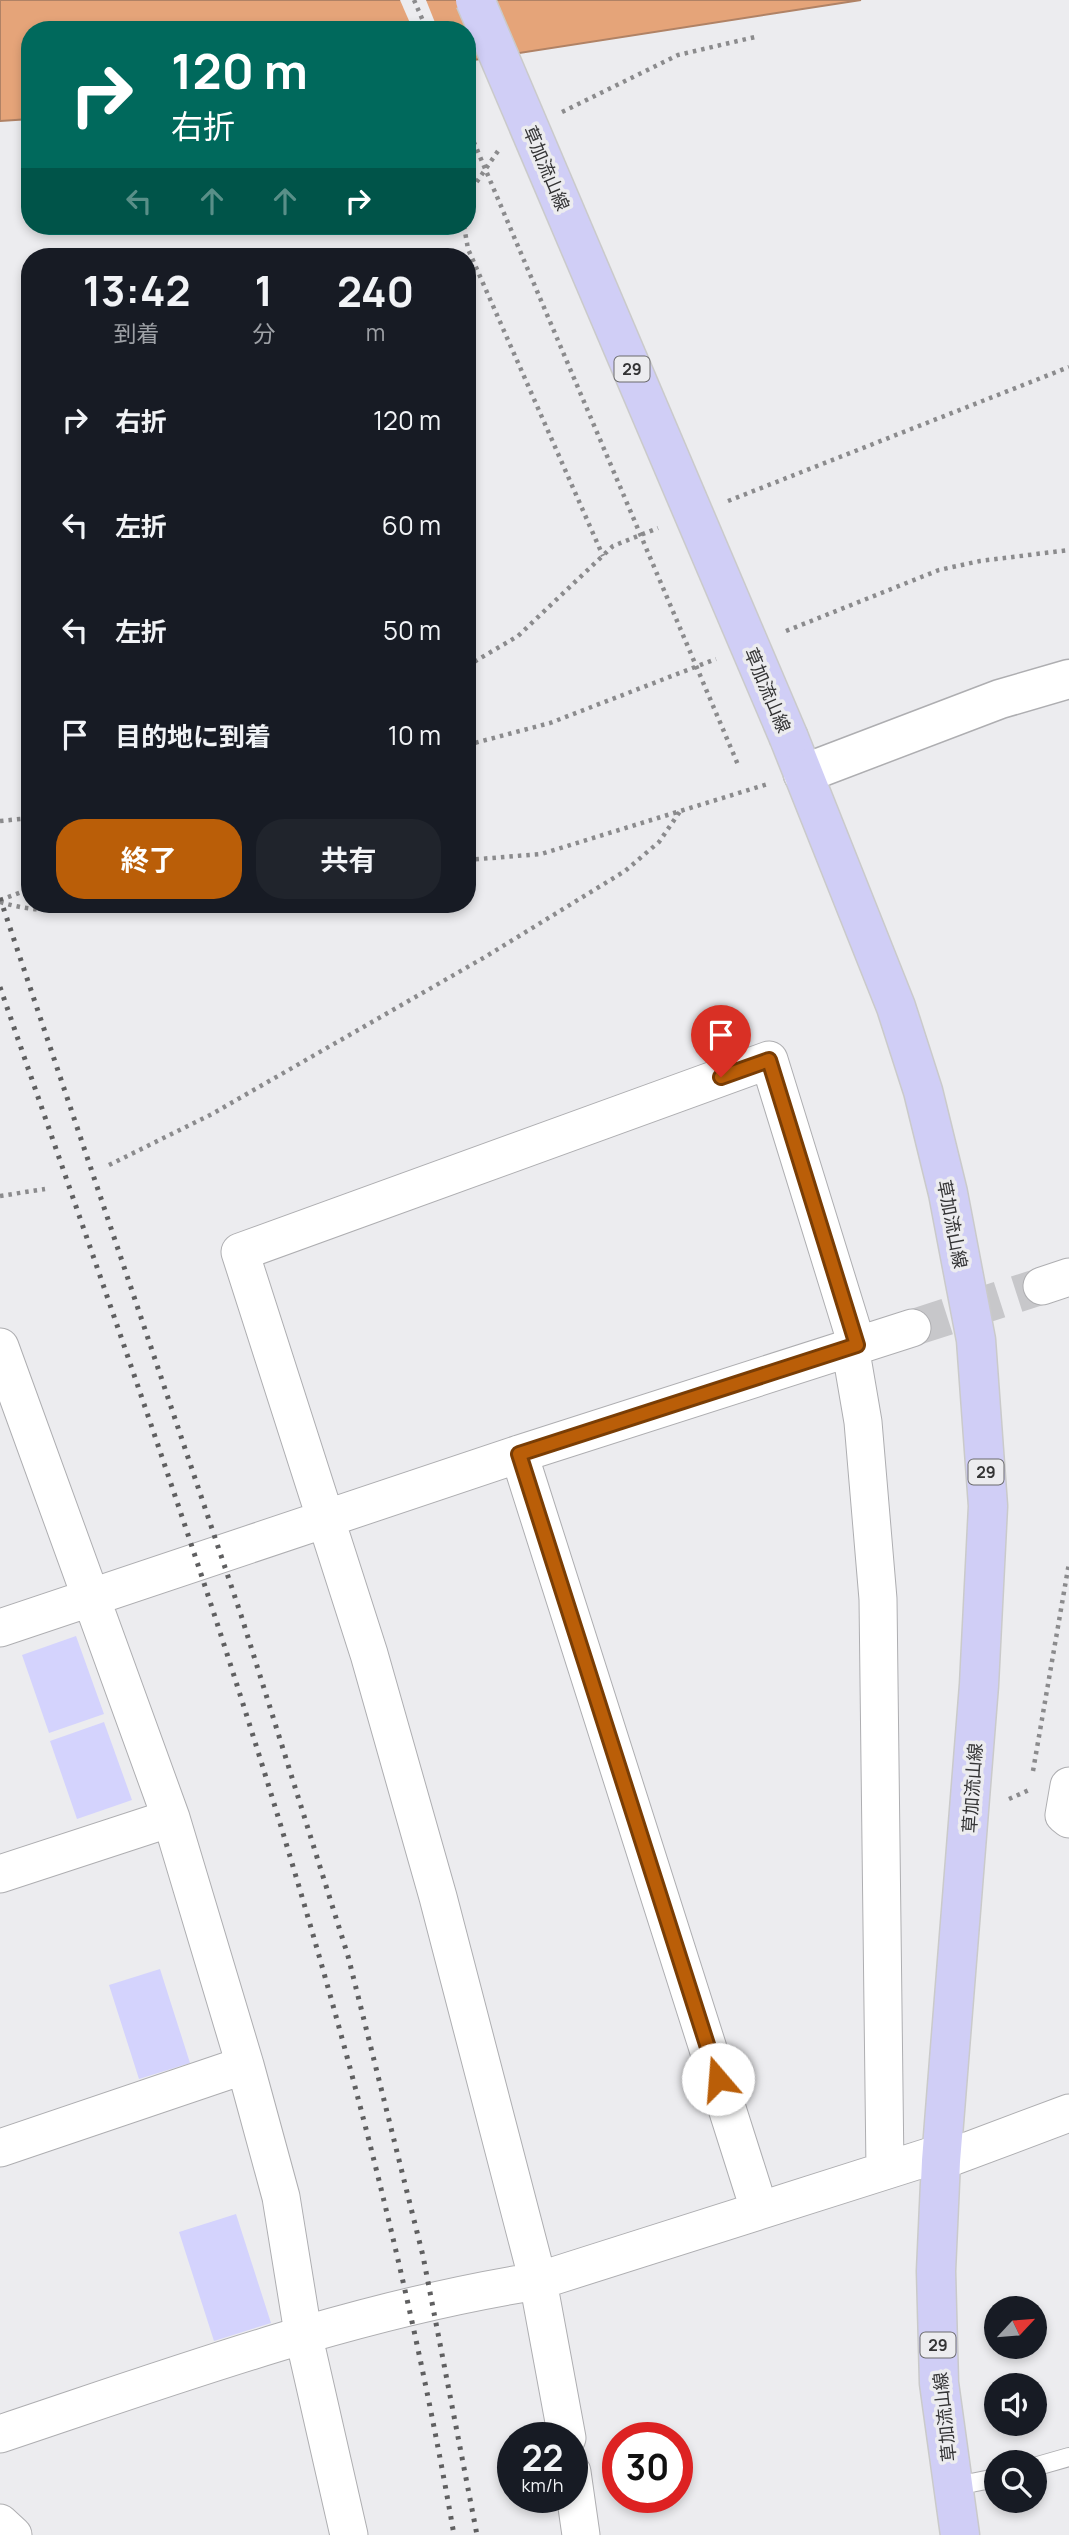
<!DOCTYPE html>
<html lang="ja">
<head>
<meta charset="utf-8">
<style>
	body { margin:0; font-family:Manrope,"Noto Sans JP",sans-serif; background:#20242c; color:#f1f3f6; height:100vh; display:flex; flex-direction:column; font-size:26px; white-space:nowrap }
	* { box-sizing:border-box; margin:0 }
	p { font-size:23px; color:#9ea1a6 }
	.icon { flex:none; width:38px; height:38px; fill:none; stroke:currentColor; stroke-width:2; stroke-linecap:round; stroke-linejoin:round }
	.map { position:relative; flex:1; overflow:hidden }
	.drawer { position:absolute; left:21px; top:248px; width:455px; height:665px; display:flex; flex-direction:column; background:#171b24; border-radius:28px; box-shadow:0 4px 10px #0003 }
	.drawer>* { flex:none }
	.top-card { position:absolute; left:21px; top:21px; width:455px; height:214px; border-radius:28px; box-shadow:0 4px 10px #0003; background:#00695c; color:#fff; overflow:hidden }
	.needle { width:46px; rotate:64deg }
	.buttons { position:absolute; left:984px; top:2296px; display:grid; gap:14px }
	.buttons a { display:grid; place-items:center; width:63px; height:63px; border-radius:50%; background:#171b24; box-shadow:0 4px 10px #0003; font-size:35px }
	.speed { position:absolute; left:497px; top:2422px; display:flex; gap:14px; font-size:35px; font-weight:700; text-align:center }
	.speed>* { display:grid; place-content:center; width:91px; height:91px; border-radius:50%; background:#171b24; box-shadow:0 4px 10px #0003; line-height:1 }
	.speed small { font-size:18px; font-weight:400 }
	.speed .limit { border:10px solid #d22; background:#fff; color:#111 }
	.pin { position:absolute; display:grid; place-items:center; width:60px; height:60px; color:#fff; margin:-72px -30px; border-radius:50% 50% 50% 0; rotate:-45deg; box-shadow:0 0 7px #0007 }
	.pin .icon { rotate:45deg }
	.me { position:absolute; width:77px; margin:-38px; rotate:342deg; stroke-linejoin:round; filter:drop-shadow(0 0 5px #0008) }
	.turn { display:flex; align-items:center; gap:24px; height:147px; padding:0 35px; font-size:32px }
	.turn .icon { width:91px; height:91px; stroke-width:2.5 }
	.turn b { display:block; font-size:49px; line-height:60px }
	.lanes { display:flex; align-items:center; height:66px; padding:0 35px; background:#0003; justify-content:center; gap:35px; direction:ltr }
	.lanes .off { opacity:.35 }
	.eta { display:flex; justify-content:space-evenly; align-items:center; height:119px; text-align:center }
	.eta b { font-size:42px; font-weight:700; line-height:49px }
	.cta { display:flex; gap:14px; margin-top:auto; padding:14px 35px }
	.cta a { flex:1; height:80px; border-radius:28px; background:#ba5e08; color:#fff; font-size:28px; font-weight:700; line-height:80px; text-align:center }
	.cta a+a { background:#20242c; color:#f1f3f6 }
	ul { padding:0; list-style:none }
	li { display:flex; align-items:center; gap:21px; height:105px; padding:0 35px }
	li div { flex:1 }
	li b { display:block; font-size:26px }
	li em { font-style:normal }
	.map>svg:first-child { display:block }
	.water { fill:#e5a479; stroke:#b08265; stroke-width:2 }
	.pier { fill:#ececef }
	.building { fill:#d4d3fd }
	.lines { fill:none; stroke-linecap:round; stroke-linejoin:round }
	.minor-tunnel { stroke:#c7c7ca; stroke-width:37; stroke-dasharray:37 18; stroke-linecap:butt }
	.service-casing { stroke:#aeaeb1; stroke-width:20 }
	.minor-casing { stroke:#aeaeb1; stroke-width:39 }
	.tertiary-casing { stroke:#aeaeb1; stroke-width:41 }
	.primary-casing { stroke:#cacaca; stroke-width:41 }
	.path { stroke:#8b8b8d; stroke-width:4.5; stroke-dasharray:3.5 5; stroke-linecap:butt }
	.service { stroke:#fff; stroke-width:18 }
	.minor { stroke:#fff; stroke-width:37 }
	.tertiary { stroke:#fff; stroke-width:38 }
	.primary { stroke:#d0cef6; stroke-width:38 }
	.rail { stroke:#5f5f60; stroke-width:5; stroke-dasharray:3.5 7; stroke-linecap:butt }
	.primary-bridge-casing { stroke:#cacaca; stroke-width:41; stroke-linecap:butt }
	.path-bridge { stroke:#8b8b8d; stroke-width:4.5; stroke-dasharray:3.5 5; stroke-linecap:butt }
	.primary-bridge { stroke:#d0cef6; stroke-width:38 }
	.route-casing { stroke:#793d05; stroke-width:18 }
	.route { stroke:#ba5e08; stroke-width:12 }
	.labels { text-anchor:middle; dominant-baseline:central; stroke-width:7; stroke-linejoin:round; paint-order:stroke }
	.shield { fill:#ececef; stroke:#6b6b6d; stroke-width:2 }
	.shield-label { font-size:16px; font-weight:bold; fill:#343435 }
	.street-label { font-size:18px; fill:#343435; stroke:#ececef }
</style>
</head>
<body>
<div class="map">
<svg width="1069" height="2535" viewBox="0 0 1069 2535">
	<rect width="100%" height="100%" fill="#ececef"/>
	<path class="water" d="M0,0H861L467,61V30H30V119L0,121Z"/>
	<path class="pier" d="M400,0H426L438,30H413Z"/>
	<path class="building" d="M76,1636L104,1714L49,1733L22,1655Z
		M104,1722L132,1800L77,1819L50,1741Z
		M160,1969L190,2063L139,2079L109,1985Z
		M236,2214L271,2323L214,2341L179,2232Z"/>
	<g class="lines">
		<path class="minor-tunnel" d="M912,1328L1042,1286"/>
		<g class="service-casing">
			<path id="service" d="M1034,2467L1069,2457
				M951,2487L996,2478"/>
		</g>
		<g class="minor-casing">
			<path id="minor" d="M1042,1286L1069,1277
				M850,1346L863,1422L878,1599L885,2170
				M0,1347L171,1818L245,2065L281,2197L303,2333L349,2535
				M519,1454L759,2209
				M0,1628L519,1454L912,1328
				M1069,1786L1064,1815L1069,1819
				M0,1874L171,1818
				M0,2148L245,2065
				M941,2161L1069,2113
				M0,2434C177,2375 353,2310 538,2281L941,2153
				M567,2438L538,2281L438,1897L369,1654L240,1252L769,1060L857,1345
				M572,2472L581,2535
				M0,2523L13,2535"/>
		</g>
		<g class="tertiary-casing">
			<path id="tertiary" d="M803,774L1000,699L1069,679"/>
		</g>
		<g class="primary-casing">
			<path id="primary" d="M789,738L896,1007L923,1091L948,1193L976,1340L988,1506L979,1685L941,2161L936,2271L939,2383L960,2535"/>
		</g>
		<path class="path" d="M414,0L427,30
			M562,112L678,55L755,37
			M467,196L498,151
			M464,226L468,249L603,556
			M728,501L1069,367
			M786,631L939,570L980,561L1069,550
			M467,666L518,636L613,546L658,528
			M467,745L550,723L716,659
			M0,821L30,818
			M467,860L541,854L768,784
			M0,900L30,889
			M0,902C36,913 63,911 99,905
			M109,1165L212,1114L485,957L625,871L659,842L681,810
			M0,1196L45,1189
			M1033,1771L1069,1563
			M1009,1799L1029,1790"/>
		<use href="#service" class="service"/>
		<use href="#minor" class="minor"/>
		<use href="#tertiary" class="tertiary"/>
		<use href="#primary" class="primary"/>
		<path class="rail" d="M0,898L241,1615L348,1956L423,2256L477,2535
			M0,987C175,1495 362,2003 454,2535"/>
		<g class="primary-bridge-casing">
			<path id="primary-bridge" d="M475,0L789,738"/>
		</g>
		<path class="path-bridge" d="M467,126L739,767"/>
		<use href="#primary-bridge" class="primary-bridge"/>
	</g>
	<g class="lines">
		<g class="route-casing">
			<path id="route" d="M718,2079L519,1454L857,1345L769,1060L721,1077"/>
		</g>
		<use href="#route" class="route"/>
	</g>
	<g class="labels">
		<g class="shield">
			<rect x="614.5" y="356.5" width="35" height="25" rx="5"/>
			<rect x="968.5" y="1459.5" width="35" height="25" rx="5"/>
			<rect x="920.5" y="2332.5" width="35" height="25" rx="5"/>
		</g>
		<g class="shield-label">
			<text x="632" y="369">29</text>
			<text x="986" y="1472">29</text>
			<text x="938" y="2345">29</text>
		</g>
		<g class="street-label">
			<text transform="translate(547 168) rotate(67)">草加流山線</text>
			<text transform="translate(768 690) rotate(67)">草加流山線</text>
			<text transform="translate(953 1224) rotate(79)">草加流山線</text>
			<text transform="translate(972 1788) rotate(-86)">草加流山線</text>
			<text transform="translate(944 2417) rotate(-96)">草加流山線</text>
		</g>
	</g>
</svg>
<div class="buttons">
<a><svg class="needle" viewBox="-14 -14 28 28"><path d="M0-13l5 13h-10z" fill="#e53935"/><path d="M0 13l5-13h-10z" fill="#9ea1a6"/></svg></a>
<a><svg class="icon" aria-label="sound" viewBox="0 0 24 24"><path d="M4 9h4l5-4v14l-5-4H4zM17 9q2 3 0 6"/></svg></a>
<a><svg class="icon" aria-label="search" viewBox="0 0 24 24"><circle cx="10" cy="10" r="6"/><path d="M15 15l6 6"/></svg></a>
</div>
<div class="speed"><div>22<small>km/h</small></div><div class="limit">30</div></div>
<div class="pin" style="left:721px;top:1077px;background:#d93025"><svg class="icon" aria-label="arrive" viewBox="0 0 24 24"><path d="M6 21V4h12l-3 4 3 4H6"/></svg></div>
<svg class="me" style="left:718px;top:2079px" viewBox="-20 -20 40 40"><circle r="19" fill="#fff"/><path d="M0-13L10 11 0 6-10 11z" fill="#ba5e08"/></svg>
<div class="top-card">
<div class="turn"><svg class="icon" aria-label="right" viewBox="0 0 24 24"><path d="M7 20v-9h11M14 6l5 5-5 5"/></svg><div><b>120 m</b>右折</div></div>
<div class="lanes"><svg class="icon off" aria-label="left" viewBox="0 0 24 24"><path d="M17 20v-9H6M10 6l-5 5 5 5"/></svg><svg class="icon off" aria-label="ahead" viewBox="0 0 24 24"><path d="M12 20V5M6 11l6-6 6 6"/></svg><svg class="icon off" aria-label="ahead" viewBox="0 0 24 24"><path d="M12 20V5M6 11l6-6 6 6"/></svg><svg class="icon" aria-label="right" viewBox="0 0 24 24"><path d="M7 20v-9h11M14 6l5 5-5 5"/></svg></div>
</div>
<section class="drawer">
<div class="eta">
<div><b>13:42</b><p>到着</p></div>
<div><b>1</b><p>分</p></div>
<div><b>240</b><p>m</p></div>
</div>
<ul>
<li><svg class="icon" aria-label="right" viewBox="0 0 24 24"><path d="M7 20v-9h11M14 6l5 5-5 5"/></svg><div><b>右折</b></div><em>120 m</em></li>
<li><svg class="icon" aria-label="left" viewBox="0 0 24 24"><path d="M17 20v-9H6M10 6l-5 5 5 5"/></svg><div><b>左折</b></div><em>60 m</em></li>
<li><svg class="icon" aria-label="left" viewBox="0 0 24 24"><path d="M17 20v-9H6M10 6l-5 5 5 5"/></svg><div><b>左折</b></div><em>50 m</em></li>
<li><svg class="icon" aria-label="arrive" viewBox="0 0 24 24"><path d="M6 21V4h12l-3 4 3 4H6"/></svg><div><b>目的地に到着</b></div><em>10 m</em></li>
</ul>
<div class="cta"><a>終了</a><a>共有</a></div>
</section>
</div>
</body>
</html>
